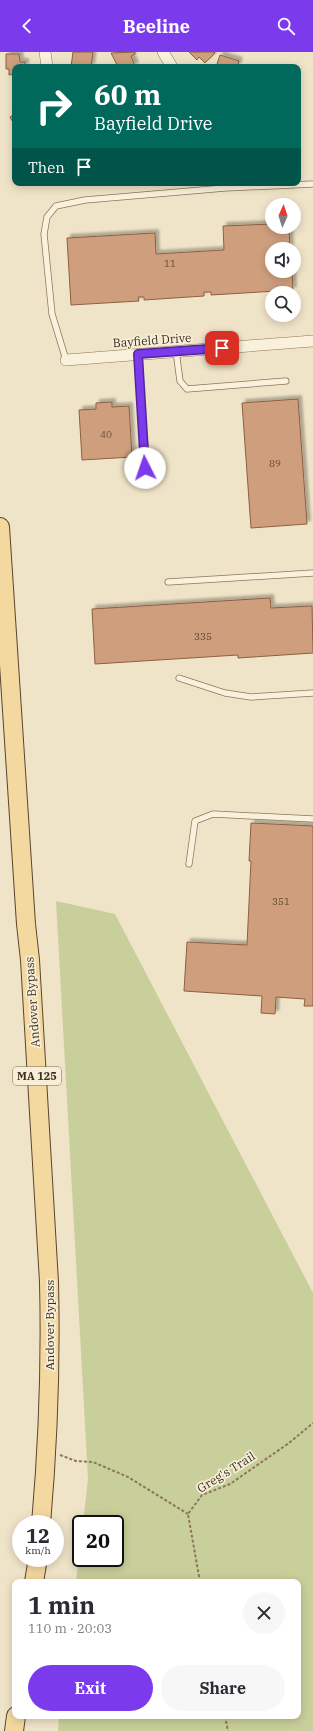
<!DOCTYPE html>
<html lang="en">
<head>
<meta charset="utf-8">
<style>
	body { margin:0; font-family:"IBM Plex Serif",serif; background:#f7f7f7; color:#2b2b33; height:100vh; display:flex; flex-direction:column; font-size:15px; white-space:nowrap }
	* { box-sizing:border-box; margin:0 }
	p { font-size:13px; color:#7c7c81 }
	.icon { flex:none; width:22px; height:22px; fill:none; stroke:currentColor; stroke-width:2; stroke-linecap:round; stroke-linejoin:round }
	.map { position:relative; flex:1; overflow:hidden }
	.panel { position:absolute; left:12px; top:1527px; width:289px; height:140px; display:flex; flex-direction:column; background:#fff; border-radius:8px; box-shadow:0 2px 10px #0003 }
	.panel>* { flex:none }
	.banner { position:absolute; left:12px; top:12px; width:289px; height:122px; border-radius:8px; box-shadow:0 2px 10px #0003; background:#00695c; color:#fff; overflow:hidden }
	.needle { width:26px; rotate:3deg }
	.buttons { position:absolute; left:265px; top:146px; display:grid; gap:8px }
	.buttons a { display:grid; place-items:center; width:36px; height:36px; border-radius:50%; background:#fff; box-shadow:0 2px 10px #0003; font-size:20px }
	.speed { position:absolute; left:12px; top:1463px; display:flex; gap:8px; font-size:20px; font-weight:700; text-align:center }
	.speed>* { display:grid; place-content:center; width:52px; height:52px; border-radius:50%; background:#fff; box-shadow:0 2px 10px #0003; line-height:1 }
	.speed small { font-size:10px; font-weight:400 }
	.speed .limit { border:2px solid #111; border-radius:6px; background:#fff; color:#111 }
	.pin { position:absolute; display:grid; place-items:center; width:34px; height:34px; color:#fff; margin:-17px; border-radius:8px; box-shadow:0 2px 6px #0006 }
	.me { position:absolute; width:44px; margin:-22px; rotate:356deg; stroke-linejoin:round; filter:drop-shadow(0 0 3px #0008) }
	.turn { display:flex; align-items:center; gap:14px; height:84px; padding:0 16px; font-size:18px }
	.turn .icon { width:52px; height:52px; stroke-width:2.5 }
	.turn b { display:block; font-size:28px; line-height:34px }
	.then { display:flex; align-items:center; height:38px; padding:0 16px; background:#0003; gap:8px; font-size:15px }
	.round { display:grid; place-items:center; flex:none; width:42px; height:42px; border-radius:21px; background:#f7f7f7 }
	.overview { display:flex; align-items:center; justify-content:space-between; height:68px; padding:0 16px }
	h1 { font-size:24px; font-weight:800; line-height:30px }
	.action { display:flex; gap:8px; margin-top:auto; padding:8px 16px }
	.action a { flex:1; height:46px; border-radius:24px; background:#7c3aed; color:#fff; font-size:16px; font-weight:800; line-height:46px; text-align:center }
	.action a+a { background:#f7f7f7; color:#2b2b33 }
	header { display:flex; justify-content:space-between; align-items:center; height:52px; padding:0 16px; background:#7c3aed; color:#fff; font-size:18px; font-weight:800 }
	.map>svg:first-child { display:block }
	.green { fill:#c9cf9b }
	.building { fill:#cf9f7d; stroke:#8d5f41; filter:url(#shadow) }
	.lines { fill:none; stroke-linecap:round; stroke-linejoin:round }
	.service-casing { stroke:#8d765c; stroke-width:7 }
	.minor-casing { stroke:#8d765c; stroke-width:12 }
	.primary-casing { stroke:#5b4430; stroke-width:20 }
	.path { stroke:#8d765c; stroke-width:2; stroke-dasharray:3 2; stroke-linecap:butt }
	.service { stroke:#faf1dc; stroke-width:5.5 }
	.minor { stroke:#faf1dc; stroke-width:11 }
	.primary { stroke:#f3d9a0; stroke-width:18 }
	.route-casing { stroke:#51269a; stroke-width:10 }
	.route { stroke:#7c3aed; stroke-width:7 }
	.labels { text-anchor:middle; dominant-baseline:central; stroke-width:3.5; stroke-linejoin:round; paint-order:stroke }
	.number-label { font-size:10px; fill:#624a37 }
	.shield { fill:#f7eed8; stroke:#756857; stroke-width:1 }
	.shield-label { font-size:11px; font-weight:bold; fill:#3d2e20 }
	.street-label { font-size:12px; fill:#3d2e20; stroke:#f7eed8 }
</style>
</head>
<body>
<header><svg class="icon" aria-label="back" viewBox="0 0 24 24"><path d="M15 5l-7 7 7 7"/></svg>Beeline<svg class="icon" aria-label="search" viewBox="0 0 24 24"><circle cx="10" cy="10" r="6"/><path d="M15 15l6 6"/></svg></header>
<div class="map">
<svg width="313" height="1679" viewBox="0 0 313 1679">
	<defs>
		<filter id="shadow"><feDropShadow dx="3.5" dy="-3.5" stdDeviation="1" flood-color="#0004"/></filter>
	</defs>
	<rect width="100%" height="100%" fill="#f0e4c8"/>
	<path class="green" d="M56,849L115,862L313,1241V1679H58L59,1664H298V1530H76L81,1486V1506H115V1472H83L88,1427Z"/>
	<path class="building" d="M73,0H93L91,15H71Z
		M135,0V2L131,4L135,14L131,15H118L111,1Z
		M189,0H214L215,1L205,11L199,5L197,8Z
		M6,2H19L20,10H25V15H15V22L9,23V17H6Z
		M220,3L239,9L237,15H216Z
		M15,62V74L10,65Z
		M272,172V175H289L290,197H272V219H292L293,238L211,243V240H204V244L144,248V245H138L139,249L71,253L67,186L155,181L156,202L224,198L223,174Z
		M298,347L307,472L251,476L242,351Z
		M112,350V355L129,354L132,405L82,408L79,358L96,357V351Z
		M270,546L271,556L312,554L313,601L238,606V603L95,612L92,557Z
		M251,771L313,774V954H304L305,947L276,945L275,962L261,961L262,944L184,939L187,890L247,893L251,809H249Z"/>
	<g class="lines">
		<g class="service-casing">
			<path id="service" d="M176,299L180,329L187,337L286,329
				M138,302L145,416
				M66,308L52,262L44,182L47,165L56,154L85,148L225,136L313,132
				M168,530L313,521
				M179,626L225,641L251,645L313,641
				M189,812L195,769L213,762L313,767"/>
		</g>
		<g class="minor-casing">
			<path id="minor" d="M45,0L47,15
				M163,0L172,15
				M66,308L313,289"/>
		</g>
		<g class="primary-casing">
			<path id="primary" d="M0,475L26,872L30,908L49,1230C51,1310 48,1392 41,1472
				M34,1530L38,1506
				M14,1679L16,1664"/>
		</g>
		<path class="path" d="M60,1403L76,1409L93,1410L128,1425L188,1462
			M200,1530L188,1462L202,1443L230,1432L289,1391L313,1371
			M225,1664L228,1679"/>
		<use href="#service" class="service"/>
		<use href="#minor" class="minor"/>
		<use href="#primary" class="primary"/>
	</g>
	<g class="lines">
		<g class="route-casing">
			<path id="route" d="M145,416L138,302L222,296"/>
		</g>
		<use href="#route" class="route"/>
	</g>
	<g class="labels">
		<g class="number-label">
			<text x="170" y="211">11</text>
			<text x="106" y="382">40</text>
			<text x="275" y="411">89</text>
			<text x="203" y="584">335</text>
			<text x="281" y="849">351</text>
		</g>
		<rect class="shield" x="13" y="1015" width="48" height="18" rx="3"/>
		<g class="shield-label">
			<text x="37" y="1024">MA 125</text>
		</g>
		<g class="street-label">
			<text transform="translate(152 288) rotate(-4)">Bayfield Drive</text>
			<text transform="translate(32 950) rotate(-94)">Andover Bypass</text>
			<text transform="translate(49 1273) rotate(-90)">Andover Bypass</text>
			<text transform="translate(226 1420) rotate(-32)">Greg's Trail</text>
		</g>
	</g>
</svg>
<div class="buttons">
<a><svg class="needle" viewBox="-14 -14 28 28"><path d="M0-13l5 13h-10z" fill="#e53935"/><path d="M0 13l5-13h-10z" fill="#7c7c81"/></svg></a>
<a><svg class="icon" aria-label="sound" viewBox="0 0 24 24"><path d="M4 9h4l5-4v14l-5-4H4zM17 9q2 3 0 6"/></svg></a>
<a><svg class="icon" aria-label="search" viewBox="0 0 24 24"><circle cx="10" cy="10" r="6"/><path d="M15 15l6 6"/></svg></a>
</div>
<div class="speed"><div>12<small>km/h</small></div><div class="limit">20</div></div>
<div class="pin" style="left:222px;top:296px;background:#d93025"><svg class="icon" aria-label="arrive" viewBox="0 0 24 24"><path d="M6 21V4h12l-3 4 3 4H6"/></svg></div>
<svg class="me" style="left:145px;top:416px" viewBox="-20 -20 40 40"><circle r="19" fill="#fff"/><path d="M0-13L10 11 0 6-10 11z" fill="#7c3aed"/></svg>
<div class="banner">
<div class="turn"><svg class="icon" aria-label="right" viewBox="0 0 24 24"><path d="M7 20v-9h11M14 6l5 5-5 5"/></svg><div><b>60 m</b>Bayfield Drive</div></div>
<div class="then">Then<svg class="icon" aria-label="arrive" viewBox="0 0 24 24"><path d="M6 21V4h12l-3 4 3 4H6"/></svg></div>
</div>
<section class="panel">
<div class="overview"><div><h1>1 min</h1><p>110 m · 20:03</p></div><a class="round"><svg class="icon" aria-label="close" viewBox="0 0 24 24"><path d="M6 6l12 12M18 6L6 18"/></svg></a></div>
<div class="action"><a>Exit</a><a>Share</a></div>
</section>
</div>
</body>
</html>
